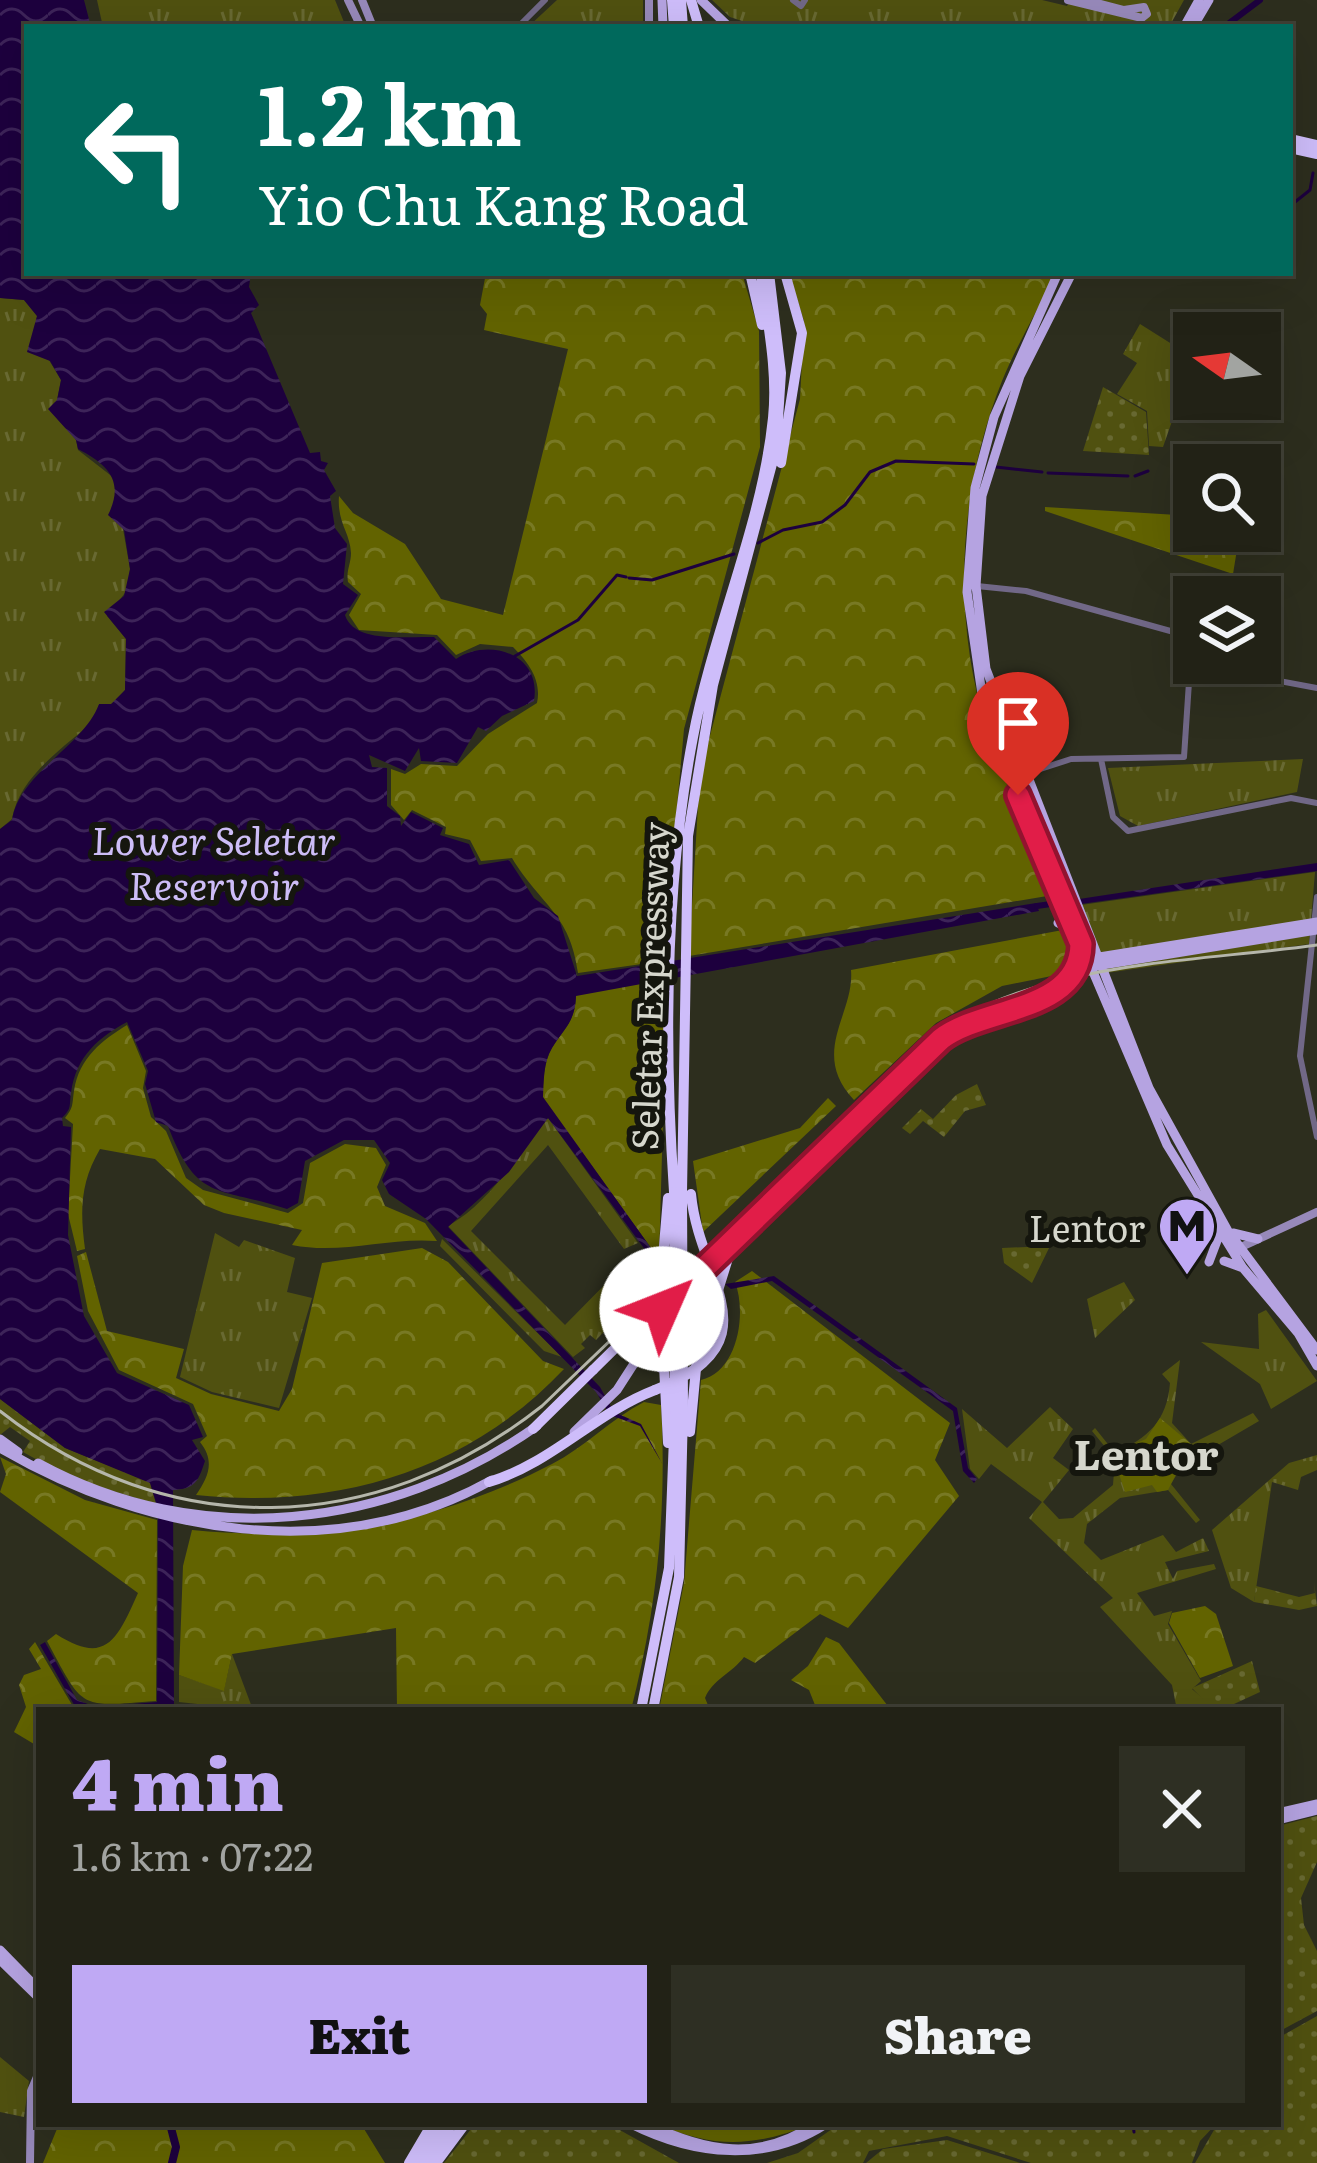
<!DOCTYPE html>
<html lang="en">
<head>
<meta charset="utf-8">
<style>
	body { margin:0; font-family:Literata,serif; background:#2e2f23; color:#f1f3f6; height:100vh; display:flex; flex-direction:column; font-size:45px; white-space:nowrap }
	* { box-sizing:border-box; margin:0 }
	p { font-size:39px; color:#a2a4a1 }
	.icon { flex:none; width:66px; height:66px; fill:none; stroke:currentColor; stroke-width:2; stroke-linecap:round; stroke-linejoin:round }
	.map { position:relative; flex:1; overflow:hidden }
	.panel { position:absolute; left:36px; top:1707px; width:1245px; height:420px; display:flex; flex-direction:column; background:#222216; border-radius:0px; box-shadow:0 12px 48px #0002,0 0 0 3px #3f3f35 }
	.panel>* { flex:none }
	.banner { position:absolute; left:24px; top:24px; width:1269px; height:252px; border-radius:0px; box-shadow:0 12px 48px #0002,0 0 0 3px #3f3f35; background:#00695c; color:#fff; overflow:hidden }
	.needle { width:78px; rotate:284deg }
	.buttons { position:absolute; left:1173px; top:312px; display:grid; gap:24px }
	.buttons a { display:grid; place-items:center; width:108px; height:108px; border-radius:0px; background:#222216; box-shadow:0 12px 48px #0002,0 0 0 3px #3f3f35; font-size:60px }
	.pin { position:absolute; display:grid; place-items:center; width:102px; height:102px; color:#fff; margin:-123px -51px; border-radius:50% 50% 50% 0; rotate:-45deg; box-shadow:0 0 12px #0007 }
	.pin .icon { rotate:45deg }
	.me { position:absolute; width:132px; margin:-66px; rotate:46deg; stroke-linejoin:round; filter:drop-shadow(0 0 9px #0008) }
	.turn { display:flex; align-items:center; gap:42px; height:252px; padding:0 36px; font-size:54px }
	.turn .icon { width:156px; height:156px; stroke-width:2.5 }
	.turn b { display:block; font-size:84px; line-height:102px }
	.round { display:grid; place-items:center; flex:none; width:126px; height:126px; border-radius:0px; background:#2e2f23 }
	.summary { display:flex; align-items:center; justify-content:space-between; height:204px; padding:0 36px }
	h1 { font-size:72px; font-weight:800; line-height:90px; color:#bfa9f4 }
	.primary-button { display:flex; gap:24px; margin-top:auto; padding:24px 36px }
	.primary-button a { flex:1; height:138px; border-radius:0px; background:#bfa9f4; color:#111; font-size:48px; font-weight:800; line-height:138px; text-align:center }
	.primary-button a+a { background:#2e2f23; color:#f1f3f6 }
	.map>svg:first-child { display:block }
	.grass { fill:url(#grass-tufts) }
	.forest { fill:url(#forest-crowns) }
	.park { fill:url(#park-dots) }
	.water { fill:url(#water-waves) }
	.lines { fill:none; stroke-linecap:round; stroke-linejoin:round }
	.stream { stroke:#1d003e; stroke-width:3 }
	.canal { stroke:#1d003e; stroke-width:6 }
	.river { stroke:#1d003e; stroke-width:8 }
	.tertiary { stroke:#716887; stroke-width:6 }
	.secondary { stroke:#9789ba; stroke-width:8 }
	.primary { stroke:#b5a3e1; stroke-width:9 }
	.motorway { stroke:#cebdfa; stroke-width:10 }
	.rail { stroke:#b5b6ab; stroke-width:3 }
	.motorway-bridge { stroke:#cebdfa; stroke-width:10 }
	.route-casing { stroke:#92132f; stroke-width:30 }
	.route { stroke:#e11d48; stroke-width:21 }
	.labels { text-anchor:middle; dominant-baseline:central; stroke-width:12; stroke-linejoin:round; paint-order:stroke }
	.street-label { font-size:36px; fill:#d6d7cd; stroke:#15160e }
	.poi-label { font-size:36px; fill:#d6d7cd; stroke:#15160e; text-anchor:end }
	.water-label { font-size:39px; font-style:italic; fill:#cdbdf7; stroke:#15160e }
	.quarter-label { font-size:42px; font-weight:bold; fill:#d6d7cd; stroke:#15160e }
</style>
</head>
<body>
<div class="map">
<svg width="1317" height="2163" viewBox="0 0 1317 2163">
	<defs>
		<pattern id="grass-tufts" width="24" height="20" patternUnits="userSpaceOnUse" patternTransform="scale(3)"><rect width="24" height="20" fill="#505110"/><path d="M3 7l-1-3M5 7V3M7 7l1-3M15 17l-1-3M17 17v-4M19 17l1-3" fill="none" stroke="#686932"/></pattern>
		<pattern id="forest-crowns" width="20" height="18" patternUnits="userSpaceOnUse" patternTransform="scale(3)"><rect width="20" height="18" fill="#626300"/><path d="M2 6a3 3 0 1 1 6 0M12 15a3 3 0 1 1 6 0" fill="none" stroke="#787924"/></pattern>
		<pattern id="park-dots" width="8" height="8" patternUnits="userSpaceOnUse" patternTransform="scale(3)"><rect width="8" height="8" fill="#505110"/><path d="M2 2h.1M6 6h.1" fill="none" stroke="#686932" stroke-width="1.8" stroke-linecap="round"/></pattern>
		<pattern id="water-waves" width="16" height="10" patternUnits="userSpaceOnUse" patternTransform="scale(3)"><rect width="16" height="10" fill="#1d003e"/><path d="M0 5q4-4 8 0t8 0" fill="none" stroke="#3d2459"/></pattern>
	</defs>
	<rect width="100%" height="100%" fill="#2d2e1e"/>
	<path class="grass" d="M97,0H335L346,27H103Z
		M557,0H643V27H528Z
		M712,0H1042L1067,6L1070,0H1184L1169,27H760L730,17Z
		M0,298L24,300L37,316L35,337L61,380L57,400L49,409L76,440L78,450L114,478L130,569L128,589L107,616L126,639L125,690C93,732 21,764 12,819L0,829Z
		M1140,324L1194,358L1163,447L1149,446L1147,411L1117,394L1137,363L1123,354Z
		M1303,759L1297,792L1138,826L1120,816L1108,768Z
		M1315,872L1309,944L1106,973L1081,905Z
		M548,1118L638,1243L624,1249L548,1145L471,1231L565,1325L624,1265L652,1283L596,1340L590,1335L581,1344L585,1348L573,1357L448,1226C493,1200 515,1156 548,1118Z
		M215,1233L239,1247L244,1240L295,1258L287,1292L312,1298L279,1408L212,1392L180,1377Z
		M442,1239L562,1357L544,1351L440,1246Z
		M1124,1282L1135,1300L1095,1338L1087,1299Z
		M1266,1310L1317,1381L1271,1409L1260,1384L1201,1342L1259,1349L1258,1314Z
		M1180,1360L1172,1423L1191,1444L1253,1413L1259,1421L1206,1452L1189,1454L1171,1484L1200,1520L1196,1523L1168,1490L1120,1498L1087,1524L1084,1543L1101,1560L1163,1535L1176,1552L1203,1538L1209,1551L1165,1562L1173,1579L1177,1571L1214,1564L1216,1569L1137,1593L1154,1616L1172,1611L1168,1624L1201,1681L1192,1689L1216,1710H1177L1172,1685L1100,1607L1113,1598L1029,1518L1042,1502L991,1464L979,1479L970,1469L962,1409L1007,1448L1050,1407L1073,1429L1053,1458L1069,1470L1043,1502L1059,1519L1073,1518L1113,1485L1115,1459L1092,1431L1095,1428L1115,1453C1148,1438 1167,1421 1170,1383L1162,1374Z
		M1317,1455V1470L1301,1477L1298,1490L1272,1482L1254,1602L1231,1588L1212,1530L1289,1463Z
		M232,1654L253,1710L179,1702V1675L224,1690Z
		M0,2057L29,2081L24,2117L0,2112Z"/>
	<path class="forest" d="M486,273H742L759,331L760,447L684,729L663,961L578,973C570,913 541,906 512,858L481,861L470,840L445,834L446,827L412,810L404,820L391,805V769L405,774L421,764L457,766L488,734L537,703C542,680 528,662 513,647L480,644L456,655L437,635L359,630L349,615L361,594L348,582C346,570 351,564 351,553C350,532 337,523 339,496L353,513L405,544L441,599L503,615L568,349L484,330L487,314L480,305Z
		M789,273H1055C1039,309 1017,344 1002,381C958,491 951,619 988,733C1006,788 1032,841 1053,895L689,956L700,773L800,399L804,321Z
		M1045,507L1194,516V531H1240L1233,574L1045,511Z
		M1068,929L1081,970L1002,986L936,1023L854,1100C809,1052 855,1014 851,970Z
		M667,978L659,1259L542,1097C544,1081 543,1063 552,1048C565,1027 575,1022 576,995Z
		M127,1025L146,1071L143,1088L151,1117L166,1131L186,1178L203,1190L288,1213L303,1203L310,1163L345,1144L376,1148L386,1165L377,1187L385,1206L425,1223L437,1241C387,1237 342,1255 292,1245L302,1230L224,1213L204,1205L155,1159L100,1149C80,1183 80,1211 85,1249L77,1251L68,1214L73,1124L65,1118C74,1107 72,1104 74,1091C79,1057 103,1040 127,1025Z
		M828,1098L836,1106L703,1232L693,1161L800,1128Z
		M422,1248L448,1262L543,1361L564,1369C466,1473 334,1509 196,1495C209,1476 215,1461 200,1442L207,1436L193,1404L119,1370L88,1311L77,1256L86,1252L107,1331L184,1349L176,1378L211,1394L279,1411L292,1389L322,1263Z
		M752,1271L950,1423L935,1460L959,1496L848,1628L820,1614L755,1663L744,1657C732,1673 712,1680 705,1698L710,1710H659L684,1583L701,1380C738,1372 747,1313 735,1282Z
		M644,1402L661,1405C667,1510 657,1609 631,1710L397,1708L396,1628L232,1654L224,1691L179,1675L183,1566L192,1530C321,1543 436,1524 552,1464C585,1447 611,1419 644,1402Z
		M1160,1418L1191,1444L1168,1490L1157,1492L1152,1485L1125,1492L1117,1468L1123,1449L1146,1439Z
		M0,1457L85,1500L157,1520L156,1701C78,1707 84,1710 47,1641L56,1634C106,1666 117,1640 138,1593L0,1492L6,1474Z
		M1205,1606L1216,1614L1233,1666L1200,1678L1169,1623L1172,1613Z
		M826,1637L839,1643L891,1710H817L809,1690L791,1680L808,1666Z
		M35,1642L75,1710H39V1747L14,1732L26,1707L19,1685L24,1675L41,1669L29,1649Z
		M59,2124H361L385,2163H43Z
		M657,2124H812C754,2147 715,2149 657,2124Z"/>
	<path class="park" d="M1103,387L1146,412L1149,455L1083,451Z
		M977,1084L986,1105L965,1111L944,1137L923,1121L910,1134L902,1128L921,1109L933,1119L956,1095Z
		M1050,1246L1032,1283L1004,1263L1002,1248Z
		M0,1399L65,1448L150,1482L156,1504L70,1478L23,1452L30,1441L10,1427L0,1435Z
		M1314,1582L1317,1606L1299,1610L1254,1602L1256,1586L1299,1597L1315,1593Z
		M1252,1661L1260,1692L1221,1710L1212,1709L1192,1688Z
		M1317,1816V1862L1301,1898L1304,1925L1317,1951V2011L1278,2032V1826Z
		M1317,2016V2163H1195L1214,2130L1278,2124V2038Z
		M475,2124H609L679,2163H444Z
		M839,2124H1216L1200,2141L1192,2163H1031L947,2136L869,2151L863,2163H767L798,2153Z
		M947,2140L1020,2163H866L883,2149Z"/>
	<path class="water" d="M0,0H84L91,27H27V273H251L249,287L259,305L251,313L310,453L320,452L321,461L328,463L324,470L336,491L330,496L335,528L347,544L343,584L358,595L345,615C354,644 407,636 434,637L456,659C487,638 542,652 534,701L502,716L486,731L478,727L457,763L421,761L419,748L405,771L369,755L372,767L387,768V806L400,816L401,826L411,812L443,828L440,835L469,844L479,865L509,860L534,898L558,916L577,976L1012,907L1036,903L1039,911L576,996C575,1022 565,1027 552,1048C543,1063 544,1081 543,1097L661,1262L660,1270L548,1118L509,1172L448,1227L600,1387L614,1412L641,1424L663,1465L640,1426L610,1415L596,1392L426,1219L389,1194L382,1180L390,1163L374,1140H344L305,1161L298,1203L287,1209C218,1186 197,1203 168,1126L156,1122L145,1084L148,1071L127,1022C100,1037 76,1055 71,1093C69,1107 72,1108 62,1118L63,1126L71,1127L68,1235L84,1316L117,1373L189,1405L203,1437L192,1440L205,1461C198,1482 195,1489 173,1490L174,1710H77L40,1645L45,1642L77,1700L96,1707L157,1702L158,1509L150,1483L65,1448L0,1399V829L12,820C20,772 83,747 99,704H111L125,690L126,639L104,612L124,596L130,569L124,530L108,515C125,481 108,465 78,449L76,440L48,409L57,400L61,380L50,361L27,352L37,316L24,300L0,298Z
		M1317,863V871L1081,904L1079,899Z
		M774,1276L957,1408L968,1468L977,1479L974,1483L963,1471L953,1411L772,1281L731,1289L725,1284Z"/>
	<g class="lines">
		<path class="stream" d="M1290,206L1310,190L1313,173
			M996,467L1042,472
			M1048,473L1128,476
			M1135,476L1148,471
			M758,543L783,530L822,522L845,505L870,472L896,461L974,464
			M629,578L652,580L734,554
			M515,656L578,620L617,575L626,577
			M1133,2124L1134,2132"/>
		<path class="canal" d="M1224,27L1260,0
			M1037,906L1064,902"/>
		<path class="river" d="M170,2124L176,2147L172,2163"/>
		<path class="tertiary" d="M793,0L801,6L805,0
			M518,27L545,0
			M977,586L1026,591L1192,637L1184,757L1071,759L1028,773
			M1187,664L1317,688
			M1101,759L1113,817L1128,831L1291,798L1317,803
			M1317,897L1300,1056L1317,1137"/>
		<path class="secondary" d="M348,0L361,27
			M362,0L373,27
			M649,0V27
			M1068,0L1142,18L1147,14L1144,7L1124,10L1085,0
			M1239,1248L1317,1212
			M30,2163L31,2091L39,2072"/>
		<path class="primary" d="M662,0L663,27
			M701,0L729,27
			M1184,27L1199,0
			M1193,27L1209,0
			M1058,273L994,417L975,488L967,592L982,694L1029,822L1167,1145L1243,1268L1298,1333L1317,1366
			M1072,273L1020,376L982,496L976,586L986,669L1149,1088L1228,1231L1317,1350
			M1058,923L1075,931
			M1093,958L1317,922
			M1070,976L1087,958
			M1233,1233L1258,1239
			M1224,1261L1243,1268
			M1209,1262L1220,1233
			M680,1291L738,1238
			M682,1299L827,1153L961,1030L1048,1003L1090,967L1317,930
			M574,1432L617,1390L666,1314
			M0,1439L18,1452
			M0,1448C147,1534 336,1567 492,1480
			M38,1463C199,1551 389,1530 537,1426
			M1278,1813L1317,1804
			M1278,1820L1317,1810
			M0,1950L39,1990
			M0,1960L39,1998
			M631,2124C695,2156 766,2163 826,2124
			M648,2124C706,2152 759,2162 815,2124"/>
		<path class="motorway" d="M672,0L674,27
			M681,0L683,27
			M691,0L699,27
			M1290,139L1317,145
			M1290,148L1317,154
			M750,273L762,325
			M781,463L802,333L785,273
			M674,1192C664,1044 665,883 693,737C713,630 762,526 773,418C778,370 767,321 761,273
			M682,1192L688,836L713,685L776,449L781,373L769,273
			M667,1304L662,1327L668,1443
			M636,1360L649,1356L661,1368
			M533,1429L593,1370
			M690,1432L697,1358L729,1255
			M489,1482C552,1463 595,1413 655,1390
			M641,1710L669,1568L675,1411
			M653,1710L679,1577L683,1410
			M409,2163L432,2124
			M417,2163L444,2124
			M427,2163L452,2124
			M436,2163L465,2124"/>
		<path class="rail" d="M0,1411C168,1543 375,1538 542,1406L910,1053C1018,960 1181,964 1317,945"/>
		<path class="motorway-bridge" d="M674,1192L675,1411
			M682,1192L683,1410
			M593,1370L659,1305L668,1198
			M655,1390C778,1341 699,1282 691,1194"/>
	</g>
	<g class="lines">
		<g class="route-casing">
			<path id="route" d="M662,1309L941,1039C984,1006 1080,1013 1081,944L1018,795"/>
		</g>
		<use href="#route" class="route"/>
	</g>
	<defs>
		<g id="metro-pin" transform="scale(3)"><path d="M0 17L-7.5 6A9.5 9.5 0 1 1 7.5 6Z" fill="#bfa9f4" stroke="#15160e"/><path d="M-5.5 5V-5H-3L0 0L3-5H5.5V5H3V-.5L0 4L-3-.5V5Z" fill="#111"/></g>
	</defs>
	<g fill-rule="evenodd">
		<use href="#metro-pin" x="1187" y="1226"/>
	</g>
	<g class="labels">
		<g class="street-label">
			<text transform="translate(648 986) rotate(-88)">Seletar Expressway</text>
		</g>
		<g class="poi-label">
			<text x="1145" y="1226">Lentor</text>
		</g>
		<g class="water-label">
			<text x="214" y="838">Lower Seletar<tspan x="214" dy="45">Reservoir</tspan></text>
		</g>
		<g class="quarter-label">
			<text x="1146" y="1452">Lentor</text>
		</g>
	</g>
</svg>
<div class="buttons">
<a><svg class="needle" viewBox="-14 -14 28 28"><path d="M0-13l5 13h-10z" fill="#e53935"/><path d="M0 13l5-13h-10z" fill="#a2a4a1"/></svg></a>
<a><svg class="icon" aria-label="search" viewBox="0 0 24 24"><circle cx="10" cy="10" r="6"/><path d="M15 15l6 6"/></svg></a>
<a><svg class="icon" aria-label="layers" viewBox="0 0 24 24"><path d="M12 4l9 5-9 5-9-5zM3 14l9 5 9-5"/></svg></a>
</div>
<div class="pin" style="left:1018px;top:795px;background:#d93025"><svg class="icon" aria-label="arrive" viewBox="0 0 24 24"><path d="M6 21V4h12l-3 4 3 4H6"/></svg></div>
<svg class="me" style="left:662px;top:1309px" viewBox="-20 -20 40 40"><circle r="19" fill="#fff"/><path d="M0-13L10 11 0 6-10 11z" fill="#e11d48"/></svg>
<div class="banner">
<div class="turn"><svg class="icon" aria-label="left" viewBox="0 0 24 24"><path d="M17 20v-9H6M10 6l-5 5 5 5"/></svg><div><b>1.2 km</b>Yio Chu Kang Road</div></div>
</div>
<section class="panel">
<div class="summary"><div><h1>4 min</h1><p>1.6 km · 07:22</p></div><a class="round"><svg class="icon" aria-label="close" viewBox="0 0 24 24"><path d="M6 6l12 12M18 6L6 18"/></svg></a></div>
<div class="primary-button"><a>Exit</a><a>Share</a></div>
</section>
</div>
</body>
</html>
